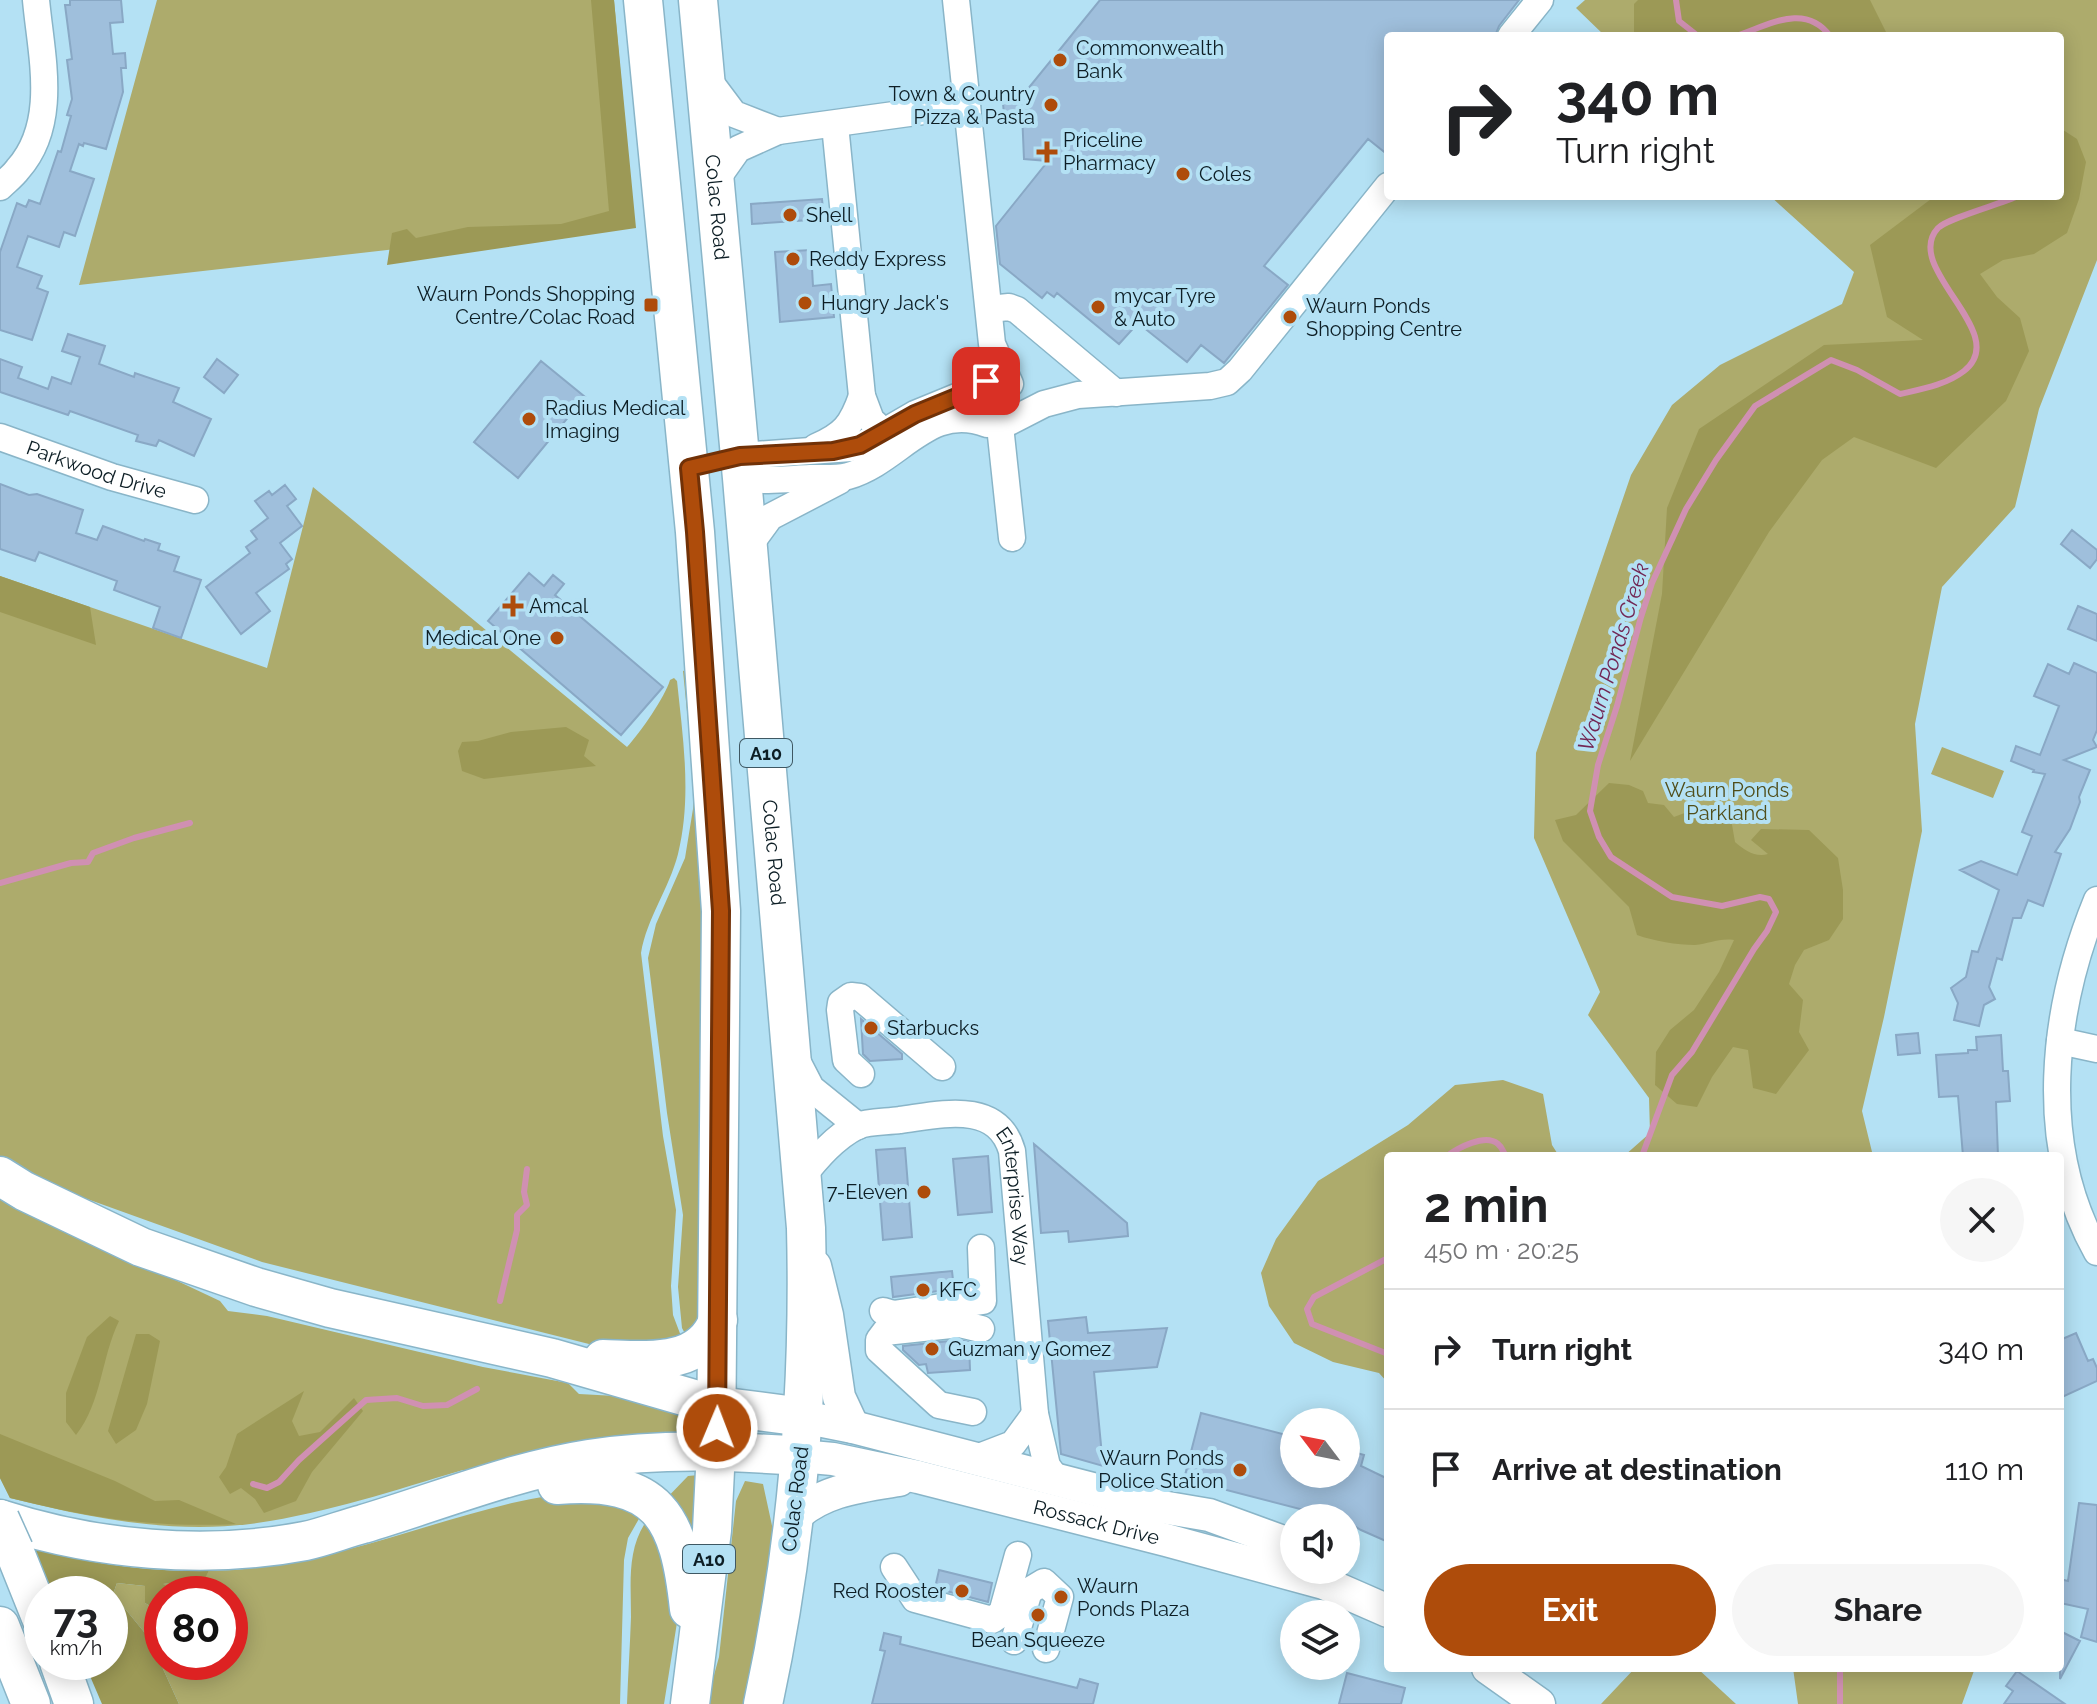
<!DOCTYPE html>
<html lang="en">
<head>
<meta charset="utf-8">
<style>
	body { margin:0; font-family:Raleway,sans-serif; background:#f6f6f6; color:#202124; height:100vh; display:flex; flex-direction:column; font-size:30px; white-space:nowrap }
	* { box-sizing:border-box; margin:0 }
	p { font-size:26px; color:#757577 }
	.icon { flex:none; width:44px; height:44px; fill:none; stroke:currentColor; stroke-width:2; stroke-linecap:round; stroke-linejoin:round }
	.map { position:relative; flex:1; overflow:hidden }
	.drawer { position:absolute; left:1384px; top:1152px; width:680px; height:520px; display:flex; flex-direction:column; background:#fff; border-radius:8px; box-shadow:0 4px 20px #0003 }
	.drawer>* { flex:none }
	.top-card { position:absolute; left:1384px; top:32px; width:680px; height:168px; border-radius:8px; box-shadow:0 4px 20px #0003; background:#fff; color:#202124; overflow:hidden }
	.needle { width:52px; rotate:302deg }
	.buttons { position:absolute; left:1280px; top:1408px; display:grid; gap:16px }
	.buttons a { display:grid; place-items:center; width:80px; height:80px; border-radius:50%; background:#fff; box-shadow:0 4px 20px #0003; font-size:40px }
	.speed { position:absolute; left:24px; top:1576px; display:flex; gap:16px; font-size:40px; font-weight:700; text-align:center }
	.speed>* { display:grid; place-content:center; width:104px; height:104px; border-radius:50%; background:#fff; box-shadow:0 4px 20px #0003; line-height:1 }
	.speed small { font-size:20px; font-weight:400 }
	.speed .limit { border:12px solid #d22; background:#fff; color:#111 }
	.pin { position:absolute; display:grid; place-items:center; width:68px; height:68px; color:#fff; margin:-34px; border-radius:16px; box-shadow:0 4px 12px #0006 }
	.me { position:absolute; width:88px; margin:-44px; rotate:1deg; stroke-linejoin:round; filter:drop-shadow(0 0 6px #0008) }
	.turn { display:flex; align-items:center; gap:28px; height:168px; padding:0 40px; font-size:36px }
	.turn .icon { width:104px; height:104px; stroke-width:2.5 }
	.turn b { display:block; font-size:56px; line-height:68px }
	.round { display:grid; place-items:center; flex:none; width:84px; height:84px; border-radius:42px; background:#f6f6f6 }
	.summary { display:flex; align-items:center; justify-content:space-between; height:136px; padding:0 40px }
	h1 { font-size:48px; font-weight:700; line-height:60px }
	.button { display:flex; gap:16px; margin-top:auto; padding:16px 40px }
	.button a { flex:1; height:92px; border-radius:48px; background:#ae4c0b; color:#fff; font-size:32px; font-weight:700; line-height:92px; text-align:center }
	.button a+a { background:#f6f6f6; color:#202124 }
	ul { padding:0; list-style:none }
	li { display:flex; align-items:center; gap:24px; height:120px; padding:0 40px; border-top:2px solid #e0e0e0 }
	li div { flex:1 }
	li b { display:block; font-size:30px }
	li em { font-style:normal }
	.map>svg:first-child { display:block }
	.green { fill:#adab6c }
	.forest { fill:#9c9956 }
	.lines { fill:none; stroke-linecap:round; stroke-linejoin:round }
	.stream { stroke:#d090b2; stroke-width:6 }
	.building { fill:#9fbfdc; stroke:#89a8c5; stroke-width:2 }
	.minor-casing { stroke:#89b5c8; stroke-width:29 }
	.major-casing { stroke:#89b5c8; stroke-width:35 }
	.highway-casing { stroke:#89b5c8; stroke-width:41 }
	.minor { stroke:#fff; stroke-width:26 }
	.major { stroke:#fff; stroke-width:32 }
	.highway { stroke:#fff; stroke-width:38 }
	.highway-bridge-casing { stroke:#89b5c8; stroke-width:41; stroke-linecap:butt }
	.highway-bridge { stroke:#fff; stroke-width:38 }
	.route-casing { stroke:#713107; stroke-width:20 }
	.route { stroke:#ae4c0b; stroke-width:14 }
	.poi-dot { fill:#ae4c0b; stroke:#b4e1f4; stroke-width:3 }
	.labels { text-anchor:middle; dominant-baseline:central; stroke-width:8; stroke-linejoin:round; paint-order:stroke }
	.shield { fill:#b4e1f4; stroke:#3f5863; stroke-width:2 }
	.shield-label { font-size:18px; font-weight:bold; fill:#0d1e25 }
	.poi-label { font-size:20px; fill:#0d1e25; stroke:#b4e1f4; text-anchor:start }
	.street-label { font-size:20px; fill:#0d1e25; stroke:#b4e1f4 }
	.park-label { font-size:20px; fill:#504e1a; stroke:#b4e1f4 }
	.water-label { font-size:22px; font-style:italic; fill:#722654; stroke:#b4e1f4 }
</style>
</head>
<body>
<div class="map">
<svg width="2097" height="1704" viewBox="0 0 2097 1704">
	<rect width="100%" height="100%" fill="#b4e1f4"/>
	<path class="green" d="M157,0H614L634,222L79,285Z
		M1585,0H2097V260L2039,409L2015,507L1942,587L1915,724L1922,831L1884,1017L1862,1111L1873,1156H1624L1650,1133L1649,1098L1588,1015L1600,992L1534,838L1536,753L1631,475L1672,405L1720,365L1842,304L1854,272L1770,196H2060V36H1605L1576,8Z
		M313,487L627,747C640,733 665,697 670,680L674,678L677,681C683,739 692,797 678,854C669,889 647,918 641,953L663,1136L676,1210L671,1286L673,1315L684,1344L609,1349L262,1262L51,1186L0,1161V576L267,668Z
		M686,670L702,834V1311L689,1341L682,1328L678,1287L683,1215L667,1113L648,958L656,924L685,858L693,809L694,782L683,671Z
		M1942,747L2004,771L1993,798L1931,774Z
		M1503,1080L1543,1094L1552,1145L1559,1156H1388V1383L1379,1373L1333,1362L1294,1343L1269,1306L1261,1273L1276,1239L1318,1181L1408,1125L1455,1085Z
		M0,1189L118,1253L220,1301L228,1311L267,1316L483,1367L568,1383L579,1394L616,1396L686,1413L685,1436L472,1473L463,1470C395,1490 327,1513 257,1523C174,1535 90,1518 10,1498L0,1478Z
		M699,1475L694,1550L662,1503L688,1476Z
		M745,1481L763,1484L776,1544L752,1704H706L719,1657L736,1501Z
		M590,1490L644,1510L628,1538L624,1560L620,1704H179L149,1638L113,1594L117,1583L145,1586V1603L162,1613V1662H230V1594H181L162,1584L204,1578L209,1571C313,1570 412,1527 512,1503C537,1497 564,1494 590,1490Z
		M651,1515L679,1610L664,1704H627C628,1675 630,1646 631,1617C631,1581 626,1545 651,1515Z
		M1635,1668H1697L1736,1704H1601Z
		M1793,1668H1975L1962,1704H1798Z"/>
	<path class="forest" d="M591,0H614L636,228L387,265L392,233L407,229L416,238L468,227L561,224L609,211Z
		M1638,0H1870L1888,36H1634V4Z
		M2060,128L2077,139L2086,162L2079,199L2067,233L2034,254L2003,260L1980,274L1997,297L2020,318L2029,351L2006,401L1936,468L1854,437L1822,460L1769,532L1630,761L1662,594L1667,508L1699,429L1824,345L1923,340L1887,317L1870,245L1935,196H2060Z
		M0,576L90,607L96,645L0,612Z
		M566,727L589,740L584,756L596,766L484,779L462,771L458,751L462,742L478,741L511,732Z
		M1609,783L1629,785L1643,791L1648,803L1664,805L1674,817L1695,809L1731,819L1735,842C1744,850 1756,858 1768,854L1751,840L1761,829L1809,830L1838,858L1843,890V919L1829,940L1804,950L1795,965L1789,984L1803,1000L1799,1032L1809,1050L1776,1094L1753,1088L1748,1050L1733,1047L1712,1077L1697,1107L1677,1104L1655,1085L1656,1052L1670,1030L1694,1010L1719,972L1734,940C1718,938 1709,944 1695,945C1677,945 1654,941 1637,935L1629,907L1563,841L1555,820L1576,815Z
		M110,1316L119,1321C101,1358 102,1402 76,1435L66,1422V1393L87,1337Z
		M136,1334H149L160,1341L147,1404L136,1430L116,1444L108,1431Z
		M304,1391L292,1421L299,1436L320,1432L354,1398L363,1411L312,1472L296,1501L264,1513L255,1499L241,1488L230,1494L219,1477L226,1467L237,1434Z
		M0,1434L115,1481L155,1501L179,1500L236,1524C152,1528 91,1518 10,1498L0,1478Z
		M32,1547C86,1564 152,1572 209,1571L205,1578L163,1584L181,1594H162V1613L145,1603V1586L117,1583L113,1594L149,1638L179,1704H102L84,1662H110V1594H53Z"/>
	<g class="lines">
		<path class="stream" d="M1676,0L1679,21L1698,36
			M1736,36C1769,25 1805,2 1830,36
			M0,883L71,863L88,862L93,853L134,838L190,823
			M1447,1156C1458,1148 1485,1133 1498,1144C1502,1147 1503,1152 1506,1156
			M1642,1156L1672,1075L1692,1052L1754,949L1767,931L1776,912L1769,899L1760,897L1722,906L1672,897L1611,857L1599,837L1590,811L1598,765L1617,706L1641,617L1652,583L1686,509L1716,460L1755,406L1831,360L1857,370L1900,394C1922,389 1946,385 1964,371C2013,333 1901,268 1938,228C1948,218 2001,204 2018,196
			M1388,1258L1314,1297L1307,1309L1312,1324L1388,1354
			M500,1301L517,1230V1215L527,1205L524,1192L527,1169
			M253,1484L267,1488L279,1482L299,1460L366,1400L397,1398L423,1406L447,1405L477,1389
			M1840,1668V1704"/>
	</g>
	<path class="building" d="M70,0H121L123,22L110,23L113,54L125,53L126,68H121L123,92L106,149L84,143L83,146L79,144L70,171L94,179L75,236L64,232L59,247L28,236L17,267L42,276L37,288L48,292L32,340L0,330V252L17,203L26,207L29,200L40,204L58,151L61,152L71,116L67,115L72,99L67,60L72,59L65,5H70Z
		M1100,0H1519L1499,26L1495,36H1388V155L1368,139L1264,266L1288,285L1224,363L1201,345L1187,362L1138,323L1119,344L1057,293L1054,297L1047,292L1042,298L1000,264L996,226L1048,161L1024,159L1022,112L1004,114L1002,93L1027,90Z
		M822,199L824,219L752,224L751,204Z
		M811,250L813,286L831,284L834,317L780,322L775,252Z
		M68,334L105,346L99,364L134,377L135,373L179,388L173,402L211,419L194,456L159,440L156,446L136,441L138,435L70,411L68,415L0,392V359L22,367L18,378L48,389L52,377L71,384L80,357L62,351Z
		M217,359L238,375L224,393L204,377Z
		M541,361L585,397L518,478L474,442Z
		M0,484L29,495L37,494L83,510L76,533L97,540L103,526L144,541L145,539L160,544L158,550L179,557L174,571L201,580L181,638L153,628L160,607L114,590L117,581L39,552L35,561L0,549Z
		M285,485L296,499L287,506L302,526L280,543L292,559L286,564L289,569L256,593L270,611L241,634L206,587L250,553L246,547L257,539L251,531L268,518L255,501L269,491L272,495Z
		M2072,530L2097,550V559L2090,568L2061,544Z
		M529,573L544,586L553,575L564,584L555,595L663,687L621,735L488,621Z
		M2078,606L2097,614V641L2068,629Z
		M2074,663L2097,673V730L2093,740L2097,747L2064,760L2090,770L2079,797L2080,802L2070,829L2055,852L2061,854L2043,906L2028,900L2021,918H2013L2002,960L1997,958L1989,987L1995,999L1984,1005L1979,1026L1954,1020L1958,1003L1951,988L1966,977L1972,951L1978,952L1999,890L1960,870L1981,861L2017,875L2032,836L2022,832L2045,774L2033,772L2034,770L2011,761L2016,746L2040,755L2059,706L2034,696L2048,664L2069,674Z
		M861,1019L902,1054V1059L870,1061L863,1054Z
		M1918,1033L1920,1053L1898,1055L1896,1035Z
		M2001,1035L2003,1071H2008L2010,1101L1996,1102L1998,1156H1963L1958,1096L1939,1097L1936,1055L1968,1053V1050H1977L1976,1037Z
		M1034,1144L1127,1223L1128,1236L1069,1242L1068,1231L1041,1233Z
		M905,1148L912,1237L883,1240L876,1150Z
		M988,1156L992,1212L958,1215L953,1159Z
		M952,1271L954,1289L893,1297L891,1277Z
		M1086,1317L1088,1333L1167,1328L1157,1367L1094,1372L1103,1466L1061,1454L1048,1321Z
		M2076,1333L2088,1361L2093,1359L2097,1368V1381L2060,1398V1340Z
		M959,1340L969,1342L970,1370L928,1373L926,1364L919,1365L903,1350V1346Z
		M1201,1413L1294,1437V1474H1346V1450L1364,1455L1361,1466L1388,1479V1542L1361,1530L1346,1521V1518H1335L1184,1479Z
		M2079,1503L2097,1505V1642L2081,1637L2088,1609L2060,1603V1579L2068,1581Z
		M939,1570L992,1583L988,1602L935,1588Z
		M2060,1631L2080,1641L2060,1679Z
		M884,1633L901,1637L900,1644L1077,1688L1080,1679L1098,1684L1093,1704H872L885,1651L880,1650Z
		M2017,1671L2065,1704H2004L2013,1691L2006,1686Z
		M1347,1673L1405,1688L1401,1704H1339Z"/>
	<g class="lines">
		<g class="minor-casing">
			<g id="minor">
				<path d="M956,0L992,344L1010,384"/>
				<path d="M1511,36L1540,0"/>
				<path d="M707,78L734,114L778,131"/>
				<path d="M835,125L862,396L871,420L883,431"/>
				<path d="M714,183L738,149L778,131L967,105"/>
				<path d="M0,187C6,181 13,176 18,169C59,123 41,55 36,0"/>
				<path d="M989,309L1009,307L1017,310L1116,393"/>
				<path d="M1009,422L1044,404L1078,395L1210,386L1227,382L1240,370L1388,186"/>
				<path d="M1000,426L1012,538"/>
				<path id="s1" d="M0,437L112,477L195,500"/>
				<path d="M816,447C844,435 852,425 862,396"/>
				<path d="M740,456L851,448L865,443L915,414L976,389"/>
				<path d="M742,478C765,482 787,479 810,478C822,478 837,479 848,476C900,461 929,401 987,424"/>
				<path d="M748,547L770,517L839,481"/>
				<path d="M2097,900C2052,1010 2036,1144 2097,1252"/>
				<path d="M2060,1041L2097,1049"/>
				<path d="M796,1059L811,1088L858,1126"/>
				<path d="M861,1074L846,1060L840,1010L841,1003L851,996L860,997L942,1067"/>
				<path id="s2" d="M802,1177C817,1158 835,1137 857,1126C868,1121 887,1122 900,1120C939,1115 997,1099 1012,1151L1035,1414L1047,1466L1058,1481"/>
				<path d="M883,1311L893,1314L983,1301L981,1248"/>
				<path d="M973,1412L939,1405L879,1350V1340L885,1332L960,1324L981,1329"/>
				<path d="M974,1459L1013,1444L1035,1414"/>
				<path d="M894,1567L915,1599L992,1620L1002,1613L1018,1555"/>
				<path d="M1014,1641L1029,1591L1044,1582L1060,1597L1046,1649"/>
			</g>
		</g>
		<g class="major-casing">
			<g id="major">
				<path d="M815,1266L827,1315L839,1397L853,1427"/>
				<path d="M803,1417L853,1427L1162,1507L1209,1515L1294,1546"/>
				<path id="s3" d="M800,1456L833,1459L918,1477L1166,1540L1324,1583L1388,1611"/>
				<path d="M792,1519C821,1490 861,1486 899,1480"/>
				<path d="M1488,1668L1539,1704"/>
			</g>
		</g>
		<g class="highway-casing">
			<g id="highway">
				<path d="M643,0L695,532L721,911L716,1450L712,1530L690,1704"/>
				<path id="s4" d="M698,0L742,478L806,1228C810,1387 797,1548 763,1704"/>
				<path d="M0,1176L24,1191L141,1247L256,1287L330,1308L552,1358L718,1406L803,1417"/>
				<path d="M603,1359C644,1360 701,1368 718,1320"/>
				<path d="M557,1485C659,1477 679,1516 689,1609"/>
				<path d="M0,1519C96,1550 205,1560 305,1541C324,1537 344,1529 363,1524C437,1502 512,1471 589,1459C660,1448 729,1451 800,1456"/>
				<path d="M14,1550L42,1620"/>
				<path d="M0,1626L31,1704"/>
				<path d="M59,1662L74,1704"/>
			</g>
		</g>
		<use href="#minor" class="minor"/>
		<use href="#major" class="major"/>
		<use href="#highway" class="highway"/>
		<g class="highway-bridge-casing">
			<path id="highway-bridge" d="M0,1519L14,1550"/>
		</g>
		<use href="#highway-bridge" class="highway-bridge"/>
	</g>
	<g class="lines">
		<g class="route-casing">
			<path id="route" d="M717,1428L721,911L695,532L689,468L740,456L833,451L860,445L915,414L976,389L986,381"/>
		</g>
		<use href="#route" class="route"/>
	</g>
	<g class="poi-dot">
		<circle cx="1060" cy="60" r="8"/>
		<circle cx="1051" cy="105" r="8"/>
		<path d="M1043 140h8v8h8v8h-8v8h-8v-8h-8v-8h8z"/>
		<circle cx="1183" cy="174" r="8"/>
		<circle cx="790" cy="215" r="8"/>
		<circle cx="793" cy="259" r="8"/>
		<circle cx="805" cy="303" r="8"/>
		<rect x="643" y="297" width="16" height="16" rx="4"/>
		<circle cx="1098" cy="307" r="8"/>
		<circle cx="1290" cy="317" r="8"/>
		<circle cx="529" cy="419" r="8"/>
		<path d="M509 594h8v8h8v8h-8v8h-8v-8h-8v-8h8z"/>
		<circle cx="557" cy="638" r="8"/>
		<circle cx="871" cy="1028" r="8"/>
		<circle cx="924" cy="1192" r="8"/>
		<circle cx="923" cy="1290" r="8"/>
		<circle cx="932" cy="1349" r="8"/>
		<circle cx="1240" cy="1470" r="8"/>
		<circle cx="962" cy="1591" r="8"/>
		<circle cx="1061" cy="1597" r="8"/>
		<circle cx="1038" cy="1615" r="8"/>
	</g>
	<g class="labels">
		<g class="shield">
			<rect x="740" y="739" width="52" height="28" rx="6"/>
			<rect x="683" y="1545" width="52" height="28" rx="6"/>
		</g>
		<g class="shield-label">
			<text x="766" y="753">A10</text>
			<text x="709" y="1559">A10</text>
		</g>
		<g class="poi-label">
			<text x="1076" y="48">Commonwealth<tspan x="1076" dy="23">Bank</tspan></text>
			<text x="1035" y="94" text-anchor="end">Town &amp; Country<tspan x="1035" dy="23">Pizza &amp; Pasta</tspan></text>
			<text x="1063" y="140">Priceline<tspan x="1063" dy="23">Pharmacy</tspan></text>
			<text x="1199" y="174">Coles</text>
			<text x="806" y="215">Shell</text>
			<text x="809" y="259">Reddy Express</text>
			<text x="635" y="294" text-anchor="end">Waurn Ponds Shopping<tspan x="635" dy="23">Centre/Colac Road</tspan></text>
			<text x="1114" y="296">mycar Tyre<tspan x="1114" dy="23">&amp; Auto</tspan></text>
			<text x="821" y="303">Hungry Jack's</text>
			<text x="1306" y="306">Waurn Ponds<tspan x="1306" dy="23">Shopping Centre</tspan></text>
			<text x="545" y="408">Radius Medical<tspan x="545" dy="23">Imaging</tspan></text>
			<text x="529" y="606">Amcal</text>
			<text x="541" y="638" text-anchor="end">Medical One</text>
			<text x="887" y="1028">Starbucks</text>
			<text x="908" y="1192" text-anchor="end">7-Eleven</text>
			<text x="939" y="1290">KFC</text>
			<text x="948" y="1349">Guzman y Gomez</text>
			<text x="1224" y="1458" text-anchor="end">Waurn Ponds<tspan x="1224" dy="23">Police Station</tspan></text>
			<text x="1077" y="1586">Waurn<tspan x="1077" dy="23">Ponds Plaza</tspan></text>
			<text x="946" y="1591" text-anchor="end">Red Rooster</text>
			<text x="1038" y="1640" text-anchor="middle">Bean Squeeze</text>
		</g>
		<g class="street-label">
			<text stroke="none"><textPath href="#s4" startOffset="208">Colac Road</textPath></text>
			<text stroke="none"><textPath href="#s1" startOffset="102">Parkwood Drive</textPath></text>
			<text stroke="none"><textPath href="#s4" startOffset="856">Colac Road</textPath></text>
			<text stroke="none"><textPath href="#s2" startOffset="294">Enterprise Way</textPath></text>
			<text transform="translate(795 1499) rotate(-83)">Colac Road</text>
			<text stroke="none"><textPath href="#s3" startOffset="304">Rossack Drive</textPath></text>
		</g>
		<g class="park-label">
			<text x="1727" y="790">Waurn Ponds<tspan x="1727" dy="23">Parkland</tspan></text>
		</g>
		<g class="water-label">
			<text transform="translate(1613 657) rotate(-73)">Waurn Ponds Creek</text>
		</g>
	</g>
</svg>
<div class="buttons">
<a><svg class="needle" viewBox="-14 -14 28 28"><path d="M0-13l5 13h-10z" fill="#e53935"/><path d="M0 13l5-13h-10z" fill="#757577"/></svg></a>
<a><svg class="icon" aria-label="sound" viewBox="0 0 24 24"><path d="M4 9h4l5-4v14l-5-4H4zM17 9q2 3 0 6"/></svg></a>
<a><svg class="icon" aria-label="layers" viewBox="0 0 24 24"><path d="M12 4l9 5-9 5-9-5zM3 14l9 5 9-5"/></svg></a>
</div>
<div class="speed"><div>73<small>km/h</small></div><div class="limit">80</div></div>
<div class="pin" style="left:986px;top:381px;background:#d93025"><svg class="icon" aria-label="arrive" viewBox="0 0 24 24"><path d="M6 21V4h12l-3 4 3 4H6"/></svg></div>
<svg class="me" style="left:717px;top:1428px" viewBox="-20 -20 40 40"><circle r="17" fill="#ae4c0b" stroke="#fff" stroke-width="3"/><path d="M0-11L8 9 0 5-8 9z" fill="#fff"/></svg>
<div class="top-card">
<div class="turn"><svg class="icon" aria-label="right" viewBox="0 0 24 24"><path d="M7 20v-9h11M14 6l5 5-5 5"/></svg><div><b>340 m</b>Turn right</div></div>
</div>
<section class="drawer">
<div class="summary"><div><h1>2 min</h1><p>450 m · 20:25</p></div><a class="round"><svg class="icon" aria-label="close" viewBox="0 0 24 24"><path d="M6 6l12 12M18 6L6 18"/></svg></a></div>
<ul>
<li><svg class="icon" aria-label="right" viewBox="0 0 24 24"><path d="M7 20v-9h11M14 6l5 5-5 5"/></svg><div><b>Turn right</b></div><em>340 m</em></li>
<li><svg class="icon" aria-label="arrive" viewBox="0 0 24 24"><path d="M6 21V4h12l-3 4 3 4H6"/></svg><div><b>Arrive at destination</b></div><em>110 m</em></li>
</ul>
<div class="button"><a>Exit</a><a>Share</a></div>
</section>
</div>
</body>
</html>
